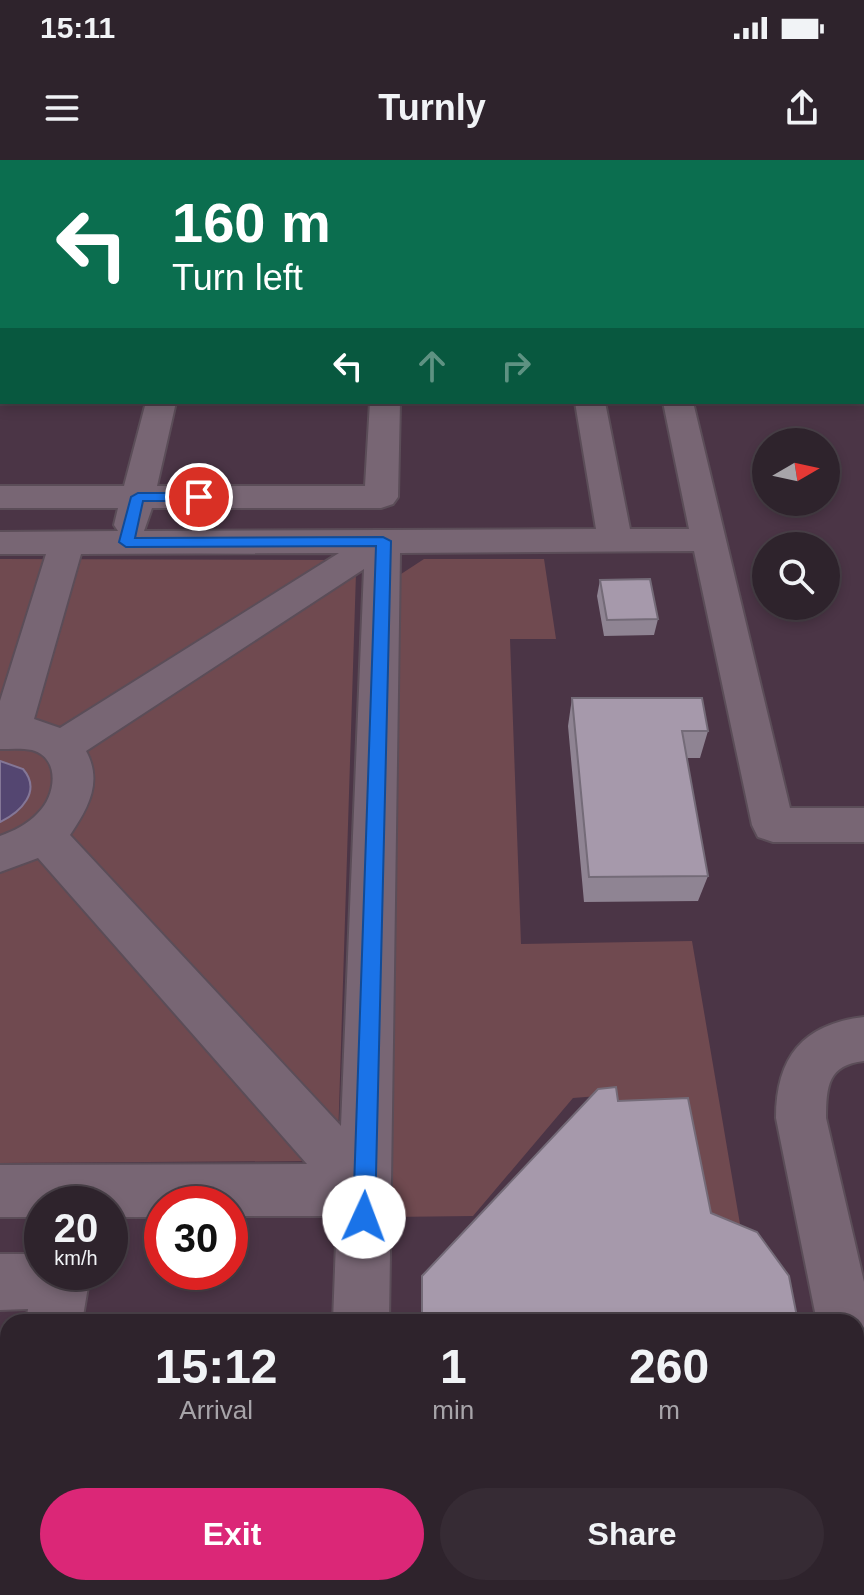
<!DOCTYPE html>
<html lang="en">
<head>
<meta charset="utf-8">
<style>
	body { margin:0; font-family:Helvetica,sans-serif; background:#362b34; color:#f1f3f6; height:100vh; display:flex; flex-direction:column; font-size:30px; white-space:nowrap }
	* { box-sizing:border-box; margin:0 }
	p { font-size:26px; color:#a7a4a9 }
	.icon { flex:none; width:44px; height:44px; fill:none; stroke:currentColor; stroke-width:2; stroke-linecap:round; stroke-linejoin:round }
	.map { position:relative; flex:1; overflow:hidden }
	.panel { position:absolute; left:0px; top:1154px; width:864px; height:282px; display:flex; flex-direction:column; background:#2e232c; border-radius:24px 24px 0 0; box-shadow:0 4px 12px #0003,0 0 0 2px #494048 }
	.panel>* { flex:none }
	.banner { position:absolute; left:0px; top:0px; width:864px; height:244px; box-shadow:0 4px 12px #0003,0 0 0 2px #494048; background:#0b6e4f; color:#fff; overflow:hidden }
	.needle { width:52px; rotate:81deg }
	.fabs { position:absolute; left:752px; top:268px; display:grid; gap:16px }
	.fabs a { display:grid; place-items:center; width:88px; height:88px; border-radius:50%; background:#2e232c; box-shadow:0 4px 12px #0003,0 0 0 2px #494048; font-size:40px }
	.speed { position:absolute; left:24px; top:1026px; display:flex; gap:16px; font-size:40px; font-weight:700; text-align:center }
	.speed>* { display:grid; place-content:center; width:104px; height:104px; border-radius:50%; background:#2e232c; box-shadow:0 4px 12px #0003,0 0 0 2px #494048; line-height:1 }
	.speed small { font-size:20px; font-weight:400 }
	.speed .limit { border:12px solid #d22; background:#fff; color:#111 }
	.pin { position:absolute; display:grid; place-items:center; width:68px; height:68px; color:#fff; margin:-34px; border:4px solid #fff; border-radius:50%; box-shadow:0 2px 8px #0007 }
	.me { position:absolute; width:88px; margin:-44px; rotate:2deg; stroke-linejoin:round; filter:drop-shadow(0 0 6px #0008) }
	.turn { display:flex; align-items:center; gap:28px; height:168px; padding:0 40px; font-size:36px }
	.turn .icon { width:104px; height:104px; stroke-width:2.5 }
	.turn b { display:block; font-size:56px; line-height:68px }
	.lanes { display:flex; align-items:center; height:76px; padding:0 40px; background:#0003; justify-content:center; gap:40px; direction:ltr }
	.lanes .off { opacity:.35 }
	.eta { display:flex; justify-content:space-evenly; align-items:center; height:136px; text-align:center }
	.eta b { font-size:48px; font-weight:700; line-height:56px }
	.button { display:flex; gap:16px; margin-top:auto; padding:16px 40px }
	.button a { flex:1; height:92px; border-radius:48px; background:#db2777; color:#fff; font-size:32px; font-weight:700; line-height:92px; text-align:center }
	.button a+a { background:#362b34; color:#f1f3f6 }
	.status { display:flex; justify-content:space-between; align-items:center; height:56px; padding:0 40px; background:#2e232c; direction:ltr }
	.status svg { height:22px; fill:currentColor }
	header { display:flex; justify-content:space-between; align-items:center; height:104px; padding:0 40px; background:#2e232c; font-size:36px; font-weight:700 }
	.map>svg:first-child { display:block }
	.built { fill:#4b3546; fill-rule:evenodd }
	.green { fill:#704a50 }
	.water { fill:#544671; stroke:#847797; stroke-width:2 }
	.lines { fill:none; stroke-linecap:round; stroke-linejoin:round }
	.minor-casing { stroke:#5b4d58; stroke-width:4 }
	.major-casing { stroke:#5b4d58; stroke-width:4 }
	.minor { fill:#786674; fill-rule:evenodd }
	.major { fill:#b05c88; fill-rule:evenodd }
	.wall { fill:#8f8493 }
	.building { fill:#a699ab; stroke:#746b78; stroke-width:2 }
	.route { fill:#1a73e8; stroke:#114b97; stroke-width:2 }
</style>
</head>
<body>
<div class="status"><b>15:11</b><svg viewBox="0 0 49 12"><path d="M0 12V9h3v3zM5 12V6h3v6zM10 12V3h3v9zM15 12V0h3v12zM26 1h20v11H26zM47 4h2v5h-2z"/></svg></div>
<header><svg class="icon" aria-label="menu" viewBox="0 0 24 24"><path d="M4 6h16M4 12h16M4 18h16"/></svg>Turnly<svg class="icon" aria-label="share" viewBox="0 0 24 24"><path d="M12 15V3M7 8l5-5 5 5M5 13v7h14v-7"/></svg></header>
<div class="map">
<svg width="864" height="1435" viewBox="0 0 864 1435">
	<rect width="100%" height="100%" fill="#3e2f3b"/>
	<path class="built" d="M0,0H864V1435H0ZM2,2H862V242H2ZM766,282H826V342H766ZM766,386H826V446H766ZM42,1044H110V1112H42ZM162,1044H230V1112H162ZM8,1162H856V1428H8Z"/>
	<path class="green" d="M0,399L339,400L356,413L338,980L315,1001L0,1003Z
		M424,399H544L556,479H510L521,784L692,781L741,1070L705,1062L617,956L611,935L573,938L473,1056L390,1057L398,416Z"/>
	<path class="water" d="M0,601L23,609C42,631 21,652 0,662Z"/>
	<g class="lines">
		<g class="minor-casing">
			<path id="minor" d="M0,108H2V124H0Z
				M0,158H2V176H0Z
				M146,242H176L157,326H365L370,242H400L398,337L393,344L381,348H152L144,371L596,369L575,242H605L630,369H689L663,242H693L790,648H864V682H773L758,677L752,665L694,391L400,393L389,1162H333L337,1056H230V1044H162V1057H110V1044H42V1057H0V1005L307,1004L38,698L0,712V676C14,671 28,664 38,653C56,636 61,598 32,590C22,588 10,589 0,589V541L46,394H0V372L118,371L114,365L118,348H0V326H124ZM339,393L60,568L34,559L81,394ZM364,409L341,966L70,675C88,648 103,622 86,591Z
				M864,857V901C828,905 826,926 826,958L864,1122V1182L856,1186V1162H817L776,958C776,897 803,864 864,857Z
				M0,1094H42V1112H85L89,1121L82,1162H26L28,1149L0,1150Z
				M856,1186L864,1189V1281L856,1278Z
				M8,1397V1428H42L41,1435H0V1400Z
				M321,1428H385V1435H321Z"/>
		</g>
		<g class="major-casing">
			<path id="major" d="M2,62V82L0,83V63Z"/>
		</g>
		<use href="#minor" class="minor"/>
		<use href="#major" class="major"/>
	</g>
	<path class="wall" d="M600,420L658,459L654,475L604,476L597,436Z
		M572,538L708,571L700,598H687L708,716L698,741L584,742L568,566Z"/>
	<path class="building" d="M650,419L658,459L607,460L600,420Z
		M572,538H702L708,571H682L708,716L589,717Z
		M616,927L618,941L688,938L711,1053L757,1072L789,1116L798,1162H422V1116L598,929Z
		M399,1428H845L847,1435H398Z"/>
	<path class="route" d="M138,333H199L206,337L199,341H143L135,378L383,377L391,381L375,1057L372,1064L364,1068L356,1064L353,1057L376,386L126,387L119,382L131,337Z"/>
</svg>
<div class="fabs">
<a><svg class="needle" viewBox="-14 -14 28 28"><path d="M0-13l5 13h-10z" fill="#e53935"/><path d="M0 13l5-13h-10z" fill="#a7a4a9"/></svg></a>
<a><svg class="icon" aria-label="search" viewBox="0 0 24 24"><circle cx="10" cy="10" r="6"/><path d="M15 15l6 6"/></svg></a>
</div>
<div class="speed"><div>20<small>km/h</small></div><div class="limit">30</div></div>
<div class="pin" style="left:199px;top:337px;background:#d93025"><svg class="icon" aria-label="arrive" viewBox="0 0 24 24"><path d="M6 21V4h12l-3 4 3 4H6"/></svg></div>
<svg class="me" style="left:364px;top:1057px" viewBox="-20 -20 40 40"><circle r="19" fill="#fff"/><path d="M0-13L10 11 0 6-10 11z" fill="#1a73e8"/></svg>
<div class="banner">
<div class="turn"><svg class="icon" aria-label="left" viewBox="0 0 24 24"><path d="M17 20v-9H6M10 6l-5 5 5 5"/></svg><div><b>160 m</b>Turn left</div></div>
<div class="lanes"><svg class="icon" aria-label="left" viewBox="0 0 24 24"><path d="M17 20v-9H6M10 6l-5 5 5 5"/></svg><svg class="icon off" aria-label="ahead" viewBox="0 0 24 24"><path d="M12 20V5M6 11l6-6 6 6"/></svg><svg class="icon off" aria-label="right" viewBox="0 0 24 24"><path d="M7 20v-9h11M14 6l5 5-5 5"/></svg></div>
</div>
<section class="panel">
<div class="eta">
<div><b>15:12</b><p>Arrival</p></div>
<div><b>1</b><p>min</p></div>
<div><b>260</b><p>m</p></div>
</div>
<div class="button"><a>Exit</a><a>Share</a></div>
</section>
</div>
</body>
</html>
